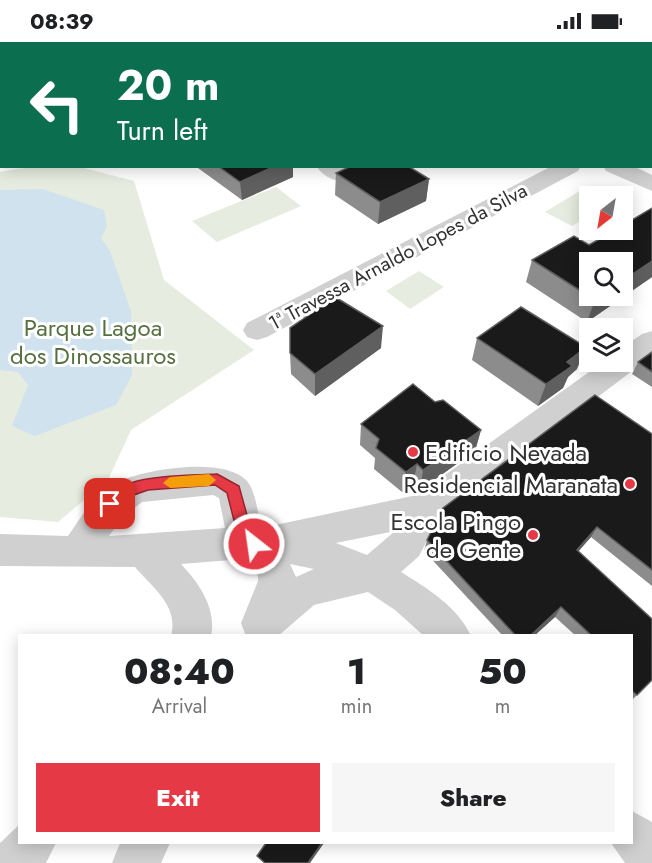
<!DOCTYPE html>
<html lang="en">
<head>
<meta charset="utf-8">
<style>
	body { margin:0; font-family:Jost,sans-serif; background:#f6f6f6; color:#202124; height:100vh; display:flex; flex-direction:column; font-size:22px; white-space:nowrap }
	* { box-sizing:border-box; margin:0 }
	p { font-size:20px; color:#757577 }
	.icon { flex:none; width:33px; height:33px; fill:none; stroke:currentColor; stroke-width:2; stroke-linecap:round; stroke-linejoin:round }
	.map { position:relative; flex:1; overflow:hidden }
	.details { position:absolute; left:18px; top:592px; width:615px; height:210px; display:flex; flex-direction:column; background:#fff; border-radius:0px; box-shadow:0 3px 15px #0003 }
	.details>* { flex:none }
	.guide { position:absolute; left:0px; top:0px; width:652px; height:126px; box-shadow:0 3px 15px #0003; background:#0b6e4f; color:#fff; overflow:hidden }
	.needle { width:39px; rotate:211deg }
	.buttons { position:absolute; left:579px; top:144px; display:grid; gap:12px }
	.buttons a { display:grid; place-items:center; width:54px; height:54px; border-radius:0px; background:#fff; box-shadow:0 3px 15px #0003; font-size:30px }
	.pin { position:absolute; display:grid; place-items:center; width:51px; height:51px; color:#fff; margin:-26px; border-radius:12px; box-shadow:0 3px 9px #0006 }
	.me { position:absolute; width:66px; margin:-33px; rotate:330deg; stroke-linejoin:round; filter:drop-shadow(0 0 4px #0008) }
	.turn { display:flex; align-items:center; gap:21px; height:126px; padding:0 18px; font-size:27px }
	.turn .icon { width:78px; height:78px; stroke-width:2.5 }
	.turn b { display:block; font-size:42px; line-height:51px }
	.eta { display:flex; justify-content:space-evenly; align-items:center; height:102px; text-align:center }
	.eta b { font-size:36px; font-weight:800; line-height:42px }
	.action { display:flex; gap:12px; margin-top:auto; padding:12px 18px }
	.action a { flex:1; height:69px; border-radius:0px; background:#e63946; color:#fff; font-size:24px; font-weight:800; line-height:69px; text-align:center }
	.action a+a { background:#f6f6f6; color:#202124 }
	.status { display:flex; justify-content:space-between; align-items:center; height:42px; padding:0 30px; background:#fff; direction:ltr }
	.status svg { height:16px; fill:currentColor }
	.map>svg:first-child { display:block }
	.green { fill:#e6ecdf }
	.water { fill:#cfe2ee }
	.lines { fill:none; stroke-linecap:round; stroke-linejoin:round }
	.minor { fill:#d0d0d0; fill-rule:evenodd }
	.wall { fill:#8c8c8c }
	.shaded-wall { fill:#5f5f5f }
	.building { fill:#1a1a1a; stroke:#5f5f5f; stroke-width:1.5 }
	.route { fill:#e63946; stroke:#96252e; stroke-width:1.5 }
	.slow { fill:#f59e0b }
	.poi-dot { fill:#e63946; stroke:#fff; stroke-width:2 }
	.labels { text-anchor:middle; dominant-baseline:central; stroke-width:6; stroke-linejoin:round; paint-order:stroke }
	.far-street-label { font-size:20px; fill:#333; stroke:#fff }
	.park-label { font-size:24px; fill:#56703f; stroke:#fff }
	.poi-label { font-size:24px; fill:#333; stroke:#fff; text-anchor:end }
</style>
</head>
<body>
<div class="status"><b>08:39</b><svg viewBox="0 0 49 12"><path d="M0 12V9h3v3zM5 12V6h3v6zM10 12V3h3v9zM15 12V0h3v12zM26 1h20v11H26zM47 4h2v5h-2z"/></svg></div>
<div class="map">
<svg width="652" height="821" viewBox="0 0 652 821">
	<rect width="100%" height="100%" fill="#fff"/>
	<path class="green" d="M31,125H80L134,139L164,238L254,308L131,388L108,438L58,480L0,475V130Z
		M588,144L607,154H590L589,174L572,184L545,170Z
		M276,145L301,164L217,200L192,179Z
		M419,229L444,245L410,267L386,249Z"/>
	<path class="water" d="M43,147L104,168L107,184L101,196L110,209L131,269L132,333L116,363L35,394L12,384L28,343L18,330L0,328V148Z"/>
	<g class="lines">
		<path class="minor" d="M103,0H122L102,2Z
			M401,0H419L401,2Z
			M0,62H2V74H0Z
			M316,124H342L351,133L348,138C335,141 324,135 316,124Z
			M552,124H581L578,129L267,295L257,298L247,295L243,288L247,281Z
			M603,124H633L652,133V149L606,129Z
			M652,289V314L439,475L419,514L401,530C427,546 458,565 471,594H424L395,568L368,550L314,563L278,594H246L241,581L258,539V534L244,517L181,522C199,541 217,567 211,594H171C179,564 153,546 135,525L0,524V492L68,494C80,477 92,456 109,444C135,428 222,413 246,438C256,448 258,473 261,486L417,453L603,320H622V306L642,292ZM213,453L219,456L225,486L109,494L123,475L142,460ZM395,489L367,513L336,501ZM290,522L314,527L296,535Z
			M632,769L652,780V821H625L611,801H632Z
			M20,782V801H56L46,821H0V801Z
			M120,801H170L161,821H112Z"/>
	</g>
	<path class="wall" d="M556,0H641L642,2H556Z
		M651,5H652V49H651Z
		M652,72V109H651V73Z
		M190,124H293V135L242,158L198,126Z
		M336,131L429,137L426,159L378,182L335,153Z
		M652,166V235L587,280L526,240L532,218L589,203Z
		M477,296L577,327L568,335L563,346L538,364L472,318Z
		M381,306L315,354L291,332L290,311Z
		M652,310V345L632,332L638,320Z
		M595,353L652,392V544L591,495L578,509L652,577V638L632,658V594H576L555,575L534,594H503L424,509L427,498L443,466Z
		M435,360L481,388L475,409L420,448L413,442L402,450L374,427L375,416L360,403L361,382Z"/>
	<path class="shaded-wall" d="M73,0H87V2H67Z
		M2,18V33H0V19Z
		M2,95V124H0V100Z
		M275,124H293V135L242,158L240,140Z
		M429,137L426,159L378,182L380,160Z
		M652,219V235L587,280L595,258L602,254H622V239Z
		M383,284L381,306L315,354V332Z
		M586,305L577,327L568,335L563,346L538,364L546,342L567,320Z
		M481,388L475,409L420,448L423,428Z
		M417,422L413,442L402,450L406,430Z
		M597,485L591,495L571,518L577,508Z
		M561,565L555,575L534,594H530Z
		M322,801H324L310,821H308Z"/>
	<path class="building" d="M0,0H73L67,2H2V18L0,19Z
		M432,0H450L451,2H428Z
		M565,0H641L642,2H566Z
		M651,5H652V32H651Z
		M652,72V84L651,83V73Z
		M0,75L2,77V95L0,100Z
		M218,124H275L240,140Z
		M351,124H408L429,137L380,160L336,131Z
		M652,166V219L622,239V220H590V254H602L595,258L532,218L574,194L589,203L616,188H622V184Z
		M335,255L383,284L315,332L290,311V286Z
		M521,265L586,305L567,320L572,324L546,342L477,296Z
		M652,310V330L638,320Z
		M413,342L435,360L443,358L481,388L423,428L417,422L406,430L376,406L379,397L361,382Z
		M595,353L652,392V528L597,485L577,508L652,577V638L637,653L632,649V594H592L561,565L530,594H516L427,498L443,466Z
		M266,801H322L308,821H265L257,814Z"/>
	<path class="route" d="M217,432L239,444L253,495L260,498L262,502L260,507L254,509L241,506L227,451L215,443L148,448L131,454L110,468L103,462C119,430 186,434 217,432Z"/>
	<path class="slow" d="M209,432L216,438L209,444L170,446L163,441L170,435Z"/>
	<g class="poi-dot">
		<circle cx="413" cy="410" r="6"/>
		<circle cx="630" cy="442" r="6"/>
		<circle cx="533" cy="493" r="6"/>
	</g>
	<g class="labels">
		<g class="far-street-label">
			<text transform="translate(398 215) rotate(-28)">1ª Travessa Arnaldo Lopes da Silva</text>
		</g>
		<g class="park-label">
			<text x="93" y="285">Parque Lagoa<tspan x="93" dy="28">dos Dinossauros</tspan></text>
		</g>
		<g class="poi-label">
			<text x="425" y="410" text-anchor="start">Edificio Nevada</text>
			<text x="618" y="442">Residencial Maranata</text>
			<text x="521" y="479">Escola Pingo<tspan x="521" dy="28">de Gente</tspan></text>
		</g>
	</g>
</svg>
<div class="buttons">
<a><svg class="needle" viewBox="-14 -14 28 28"><path d="M0-13l5 13h-10z" fill="#e53935"/><path d="M0 13l5-13h-10z" fill="#757577"/></svg></a>
<a><svg class="icon" aria-label="search" viewBox="0 0 24 24"><circle cx="10" cy="10" r="6"/><path d="M15 15l6 6"/></svg></a>
<a><svg class="icon" aria-label="layers" viewBox="0 0 24 24"><path d="M12 4l9 5-9 5-9-5zM3 14l9 5 9-5"/></svg></a>
</div>
<div class="pin" style="left:110px;top:462px;background:#d93025"><svg class="icon" aria-label="arrive" viewBox="0 0 24 24"><path d="M6 21V4h12l-3 4 3 4H6"/></svg></div>
<svg class="me" style="left:254px;top:502px" viewBox="-20 -20 40 40"><circle r="17" fill="#e63946" stroke="#fff" stroke-width="3"/><path d="M0-11L8 9 0 5-8 9z" fill="#fff"/></svg>
<div class="guide">
<div class="turn"><svg class="icon" aria-label="left" viewBox="0 0 24 24"><path d="M17 20v-9H6M10 6l-5 5 5 5"/></svg><div><b>20 m</b>Turn left</div></div>
</div>
<section class="details">
<div class="eta">
<div><b>08:40</b><p>Arrival</p></div>
<div><b>1</b><p>min</p></div>
<div><b>50</b><p>m</p></div>
</div>
<div class="action"><a>Exit</a><a>Share</a></div>
</section>
</div>
</body>
</html>
